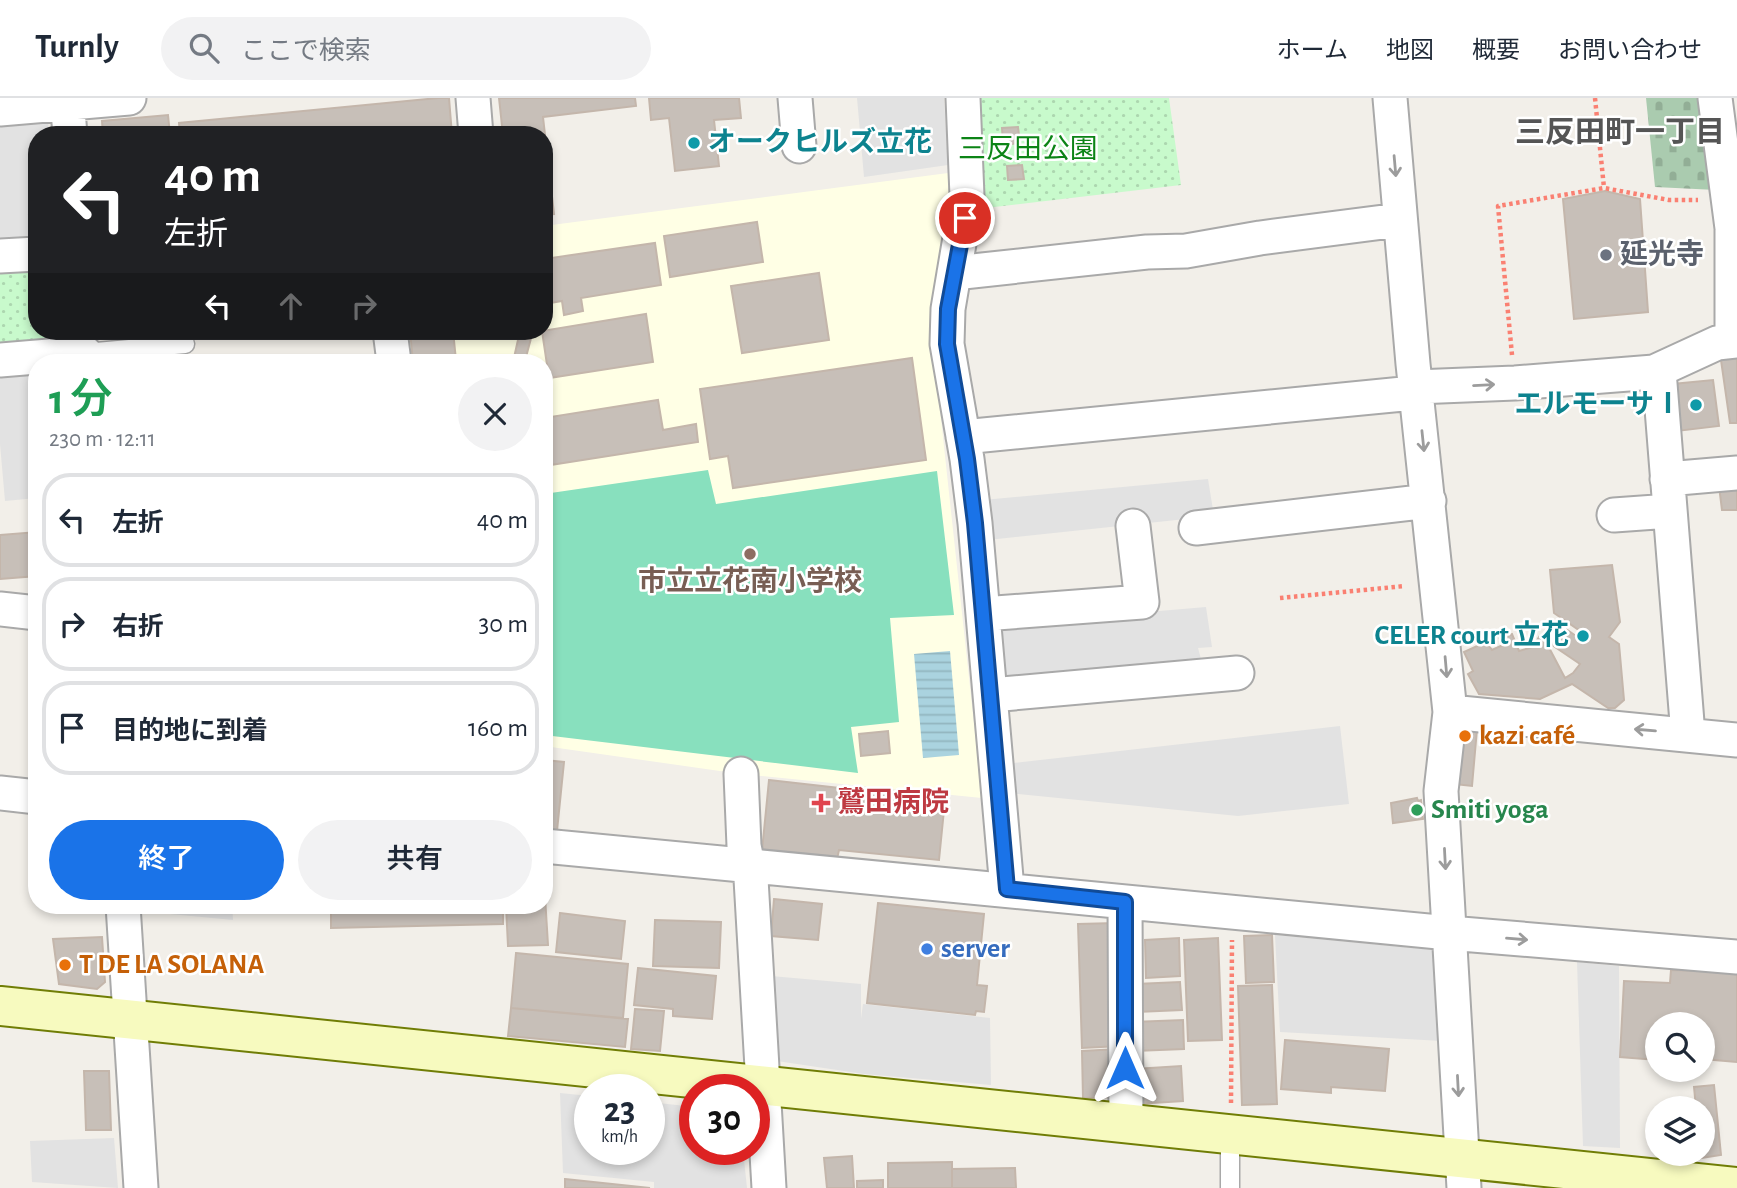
<!DOCTYPE html>
<html lang="ja">
<head>
<meta charset="utf-8">
<style>
	body { margin:0; font-family:"Alegreya Sans","Noto Sans JP",sans-serif; background:#f2f2f3; color:#1f2937; height:100vh; display:flex; flex-direction:column; font-size:26px; white-space:nowrap }
	* { box-sizing:border-box; margin:0 }
	p { font-size:23px; color:#747a83 }
	.icon { flex:none; width:38px; height:38px; fill:none; stroke:currentColor; stroke-width:2; stroke-linecap:round; stroke-linejoin:round }
	.map { position:relative; flex:1; overflow:hidden }
	.side { position:absolute; left:28px; top:256px; width:525px; height:560px; display:flex; flex-direction:column; background:#fff; border-radius:28px; box-shadow:0 4px 10px #0003 }
	.side>* { flex:none }
	.guide { position:absolute; left:28px; top:28px; width:525px; height:214px; border-radius:28px; box-shadow:0 4px 10px #0003; background:#202124; color:#fff; overflow:hidden }
	.buttons { position:absolute; left:1645px; top:914px; display:grid; gap:14px }
	.buttons a { display:grid; place-items:center; width:70px; height:70px; border-radius:50%; background:#fff; box-shadow:0 4px 10px #0003; font-size:35px }
	.speed { position:absolute; left:574px; top:976px; display:flex; gap:14px; font-size:35px; font-weight:700; text-align:center }
	.speed>* { display:grid; place-content:center; width:91px; height:91px; border-radius:50%; background:#fff; box-shadow:0 4px 10px #0003; line-height:1 }
	.speed small { font-size:18px; font-weight:400 }
	.speed .limit { border:10px solid #d22; background:#fff; color:#111 }
	.pin { position:absolute; display:grid; place-items:center; width:60px; height:60px; color:#fff; margin:-30px; border:4px solid #fff; border-radius:50%; box-shadow:0 2px 7px #0007 }
	.me { position:absolute; width:77px; margin:-38px; rotate:0deg; stroke-linejoin:round; filter:drop-shadow(0 0 5px #0008) }
	.turn { display:flex; align-items:center; gap:24px; height:147px; padding:0 21px; font-size:32px }
	.turn .icon { width:91px; height:91px; stroke-width:2.5 }
	.turn b { display:block; font-size:49px; line-height:60px }
	.lanes { display:flex; align-items:center; height:66px; padding:0 21px; background:#0003; justify-content:center; gap:35px; direction:ltr }
	.lanes .off { opacity:.35 }
	.round { display:grid; place-items:center; flex:none; width:74px; height:74px; border-radius:37px; background:#f2f2f3 }
	.summary { display:flex; align-items:center; justify-content:space-between; height:119px; padding:0 21px }
	h1 { font-size:42px; font-weight:600; line-height:52px; color:#1e9e55 }
	.action { display:flex; gap:14px; margin-top:auto; padding:14px 21px }
	.action a { flex:1; height:80px; border-radius:42px; background:#1a73e8; color:#fff; font-size:28px; font-weight:600; line-height:80px; text-align:center }
	.action a+a { background:#f2f2f3; color:#1f2937 }
	ul { padding:0; list-style:none }
	li { display:flex; align-items:center; gap:21px; height:94px; margin:0 14px 10px; padding:0 7px; border:4px solid #e0e1e3; border-radius:28px }
	li div { flex:1 }
	li b { display:block; font-size:26px }
	li em { font-style:normal }
	header { display:flex; align-items:center; gap:42px; box-sizing:border-box; height:98px; padding:0 35px; background:#fff; border-bottom:2px solid #e0e1e3 }
	header strong { font-size:33px }
	nav { display:flex; gap:38px; margin-inline-start:auto; font-size:24px }
	.search { width:490px; height:63px; background:#f2f2f3; display:flex; align-items:center; gap:18px; box-sizing:border-box; padding:0 24px; border-radius:38px; color:#747a83; font-size:26px }
	.map>svg:first-child { display:block }
	.education { fill:#ffffe5 }
	.cemetery { fill:url(#cemetery-stones) }
	.park { fill:url(#park-dots) }
	.pitch { fill:#88e0be }
	.parking { fill:#e2e2e2 }
	.water { fill:url(#water-rules) }
	.building { fill:#c7bfb8; stroke:#c4b6ab; stroke-width:2 }
	.lines { fill:none; stroke-linecap:round; stroke-linejoin:round }
	.lane-casing { stroke:#a9a9a9; stroke-width:21 }
	.street-casing { stroke:#a9a9a9; stroke-width:37 }
	.secondary-casing { stroke:#707d05; stroke-width:42 }
	.path { stroke:#fa8072; stroke-width:4.5; stroke-dasharray:3.5 3.5; stroke-linecap:butt }
	.lane { stroke:#fff; stroke-width:18 }
	.street { stroke:#fff; stroke-width:33 }
	.secondary { stroke:#f7fabf; stroke-width:38 }
	.oneway { stroke:#9c9c9c }
	.route-casing { stroke:#114b97; stroke-width:18 }
	.route { stroke:#1a73e8; stroke-width:12 }
	.culture-dot { fill:#0f9aa8; stroke:#fff; stroke-width:2.5 }
	.worship-dot { fill:#6b7280; stroke:#fff; stroke-width:2.5 }
	.education-dot { fill:#8d6e63; stroke:#fff; stroke-width:2.5 }
	.food-dot { fill:#e8710a; stroke:#fff; stroke-width:2.5 }
	.health-dot { fill:#e0444e; stroke:#fff; stroke-width:2.5 }
	.leisure-dot { fill:#2e9e5b; stroke:#fff; stroke-width:2.5 }
	.shop-dot { fill:#3f7fe0; stroke:#fff; stroke-width:2.5 }
	.labels { text-anchor:middle; dominant-baseline:central; stroke-width:5; stroke-linejoin:round; paint-order:stroke }
	.culture-label { font-size:28px; font-weight:bold; fill:#0d838f; stroke:#fff; text-anchor:end }
	.park-label { font-size:28px; fill:#0c8416; stroke:#fff }
	.worship-label { font-size:28px; font-weight:bold; fill:#5b616d; stroke:#fff; text-anchor:start }
	.education-label { font-size:28px; font-weight:bold; fill:#785e54; stroke:#fff }
	.food-label { font-size:28px; font-weight:bold; fill:#c56008; stroke:#fff; text-anchor:start }
	.health-label { font-size:28px; font-weight:bold; fill:#be3a42; stroke:#fff; text-anchor:start }
	.leisure-label { font-size:28px; font-weight:bold; fill:#27864d; stroke:#fff; text-anchor:start }
	.shop-label { font-size:28px; font-weight:bold; fill:#366cbe; stroke:#fff; text-anchor:start }
	.neighbourhood-label { font-size:30px; font-weight:bold; fill:#555; stroke:#fff }
</style>
</head>
<body>
<header>
<strong>Turnly</strong>
<div class="search"><svg class="icon" aria-label="search" viewBox="0 0 24 24"><circle cx="10" cy="10" r="6"/><path d="M15 15l6 6"/></svg>ここで検索</div>
<nav><a>ホーム</a><a>地図</a><a>概要</a><a>お問い合わせ</a></nav>
</header>
<div class="map">
<svg width="1737" height="1090" viewBox="0 0 1737 1090">
	<defs>
		<pattern id="cemetery-stones" width="16" height="16" patternUnits="userSpaceOnUse" patternTransform="scale(1.75)"><rect width="16" height="16" fill="#aacbaf"/><path d="M2 7V4a2 2 0 0 1 4 0v3zM10 15v-3a2 2 0 0 1 4 0v3z" fill="#92ae96"/></pattern>
		<pattern id="park-dots" width="8" height="8" patternUnits="userSpaceOnUse" patternTransform="scale(1.75)"><rect width="8" height="8" fill="#c8facc"/><path d="M2 2h.1M6 6h.1" fill="none" stroke="#acd6af" stroke-width="1.8" stroke-linecap="round"/></pattern>
		<pattern id="water-rules" width="6" height="5" patternUnits="userSpaceOnUse" patternTransform="scale(1.75)"><rect width="6" height="5" fill="#aad3df"/><path d="M0 2.5h6" fill="none" stroke="#92b5bf"/></pattern>
	</defs>
	<rect width="100%" height="100%" fill="#f2efe9"/>
	<path class="education" d="M948,75L952,113L930,219L982,700L741,676L544,648V264H405L401,233H544V128Z"/>
	<path class="cemetery" d="M1646,0H1705L1716,92L1655,89Z"/>
	<path class="park" d="M973,0H1169L1181,87L977,111Z
		M37,164V233H68V240L0,252V167Z"/>
	<path class="pitch" d="M708,372L716,406L937,373L954,517L890,520L899,624L851,629L858,675L544,637V396Z"/>
	<path class="parking" d="M857,0H944L948,67L864,79Z
		M48,22L49,37H37V150L0,153V25Z
		M37,275V400L5,403L0,346V278Z
		M1208,381L1214,418L988,442L983,402Z
		M1206,509L1212,549L1198,550L1201,561L1000,582L996,527Z
		M1340,628L1349,706L1238,718L1008,695L1004,666Z
		M138,807H232L233,822L139,813Z
		M1275,837L1434,852L1442,943L1280,934Z
		M1577,864L1619,868L1620,1050L1583,1048Z
		M771,878L861,886V921L863,906L990,920L991,987L864,976L777,963Z
		M560,995L590,998V1052H649V1004L695,1009V1052H743L747,1090H654V1084L563,1075Z
		M114,1040L118,1090L32,1084L30,1043Z"/>
	<path class="water" d="M950,553L959,657L923,660L914,556Z"/>
	<path class="building" d="M438,0H449L452,37H180L179,25Z
		M499,0H635L636,8L543,19L554,116L544,117V37H503Z
		M649,0H739L741,20L714,22L719,68L675,73L669,20L651,22Z
		M168,17L170,37H103L102,23Z
		M1018,29L1020,45L1003,47L1002,30Z
		M1022,67L1024,81L1008,82L1007,68Z
		M1605,93L1640,101L1648,214L1574,221L1563,101Z
		M29,117H37V148H32Z
		M757,124L763,164L670,179L664,138Z
		M655,145L661,187L581,200L583,213L564,217L562,203L544,206V161Z
		M819,175L829,242L742,255L731,188Z
		M646,216L653,264L549,280L542,233Z
		M410,233H453L456,262L413,264Z
		M520,233H533L526,259L527,264H513Z
		M912,260L926,362L733,390L728,358L710,361L700,291Z
		M1737,260V325H1730L1721,262Z
		M1713,282L1719,328L1677,333L1673,286Z
		M658,302L663,332L696,326L698,344L544,368V320Z
		M1737,387V412H1722L1719,388Z
		M37,434V478L0,481V437Z
		M1612,467L1620,524L1609,539L1619,546L1624,602L1615,610H1608L1572,586L1540,601L1479,596L1468,576L1473,573L1464,554L1486,544L1492,552L1503,547L1500,541L1512,536L1519,553L1533,549L1539,539L1546,544L1565,580L1573,575L1580,566L1552,547L1563,529L1576,538L1580,533L1554,515L1550,472Z
		M1458,630L1477,631L1472,688L1455,686Z
		M888,633L890,655L861,658L859,636Z
		M544,662L564,664L557,733L544,732Z
		M769,682L945,702L939,762L839,752L837,761L762,753Z
		M1417,700L1418,703L1421,702L1423,721L1393,725L1391,705Z
		M544,782L548,847L508,848L506,807H544Z
		M774,801L822,806L818,842L771,838Z
		M878,805L984,816L977,887L987,888L984,914L976,913L975,917L867,905Z
		M331,807H503V826L331,830Z
		M560,815L625,823L621,861L556,854Z
		M655,822L721,824L719,870L653,868Z
		M1116,825L1120,948L1082,950L1078,826Z
		M1272,837L1274,884L1246,885L1244,838Z
		M102,839L105,884L97,891L59,886L53,841Z
		M1179,840L1180,878L1146,880L1145,842Z
		M1218,840L1222,942L1188,943L1184,842Z
		M516,855L628,866L623,920L511,910Z
		M638,870L716,878L712,921L673,918V911L634,907Z
		M1671,872L1737,874V964L1703,961V926H1657V962L1620,959L1624,883L1670,885Z
		M1180,884L1182,912L1137,914L1136,886Z
		M1272,887L1277,1006L1242,1007L1238,888Z
		M511,910L628,921L625,949L508,938Z
		M635,911L664,913L660,953L631,951Z
		M1183,922L1184,951L1135,953L1133,924Z
		M1285,942L1389,951L1385,993L1331,989V995L1281,991Z
		M1118,951L1119,999L1083,1000L1082,953Z
		M1181,968L1183,1003L1137,1006L1135,971Z
		M84,973H109L111,1032H86Z
		M1714,987L1721,1057L1701,1060L1703,1010H1696L1694,989Z
		M852,1058L854,1090H827L824,1060Z
		M952,1064V1090H888V1065Z
		M1015,1070L1016,1090H952V1071Z
		M565,1081L650,1090H565Z
		M883,1082V1090H857V1083Z"/>
	<g class="lines">
		<g class="lane-casing">
			<path id="lane" d="M85,255L185,246
				M1230,1090V1037"/>
		</g>
		<g class="street-casing">
			<path id="street" d="M67,0L70,37
				M473,0L476,37
				M795,0L799,48
				M963,0L967,98L948,211L947,246L967,361L975,425L1007,791
				M1390,0L1413,266L1450,614L1441,693L1464,1090
				M1715,0L1732,130V243
				M0,11L129,0
				M0,158L37,156
				M954,175L1147,154L1186,153L1260,140L1399,122
				M390,233L394,264
				M0,262L85,255
				M1659,273L1688,637
				M963,339L1403,296L1416,289L1515,285L1654,274L1717,245L1737,243
				M1667,381L1737,375
				M1614,417L1670,413
				M1196,430L1429,403
				M0,511L37,515
				M983,516L1142,504L1133,428
				M991,597L1237,575
				M1450,614L1737,642
				M741,676L744,748L751,781L769,1090
				M0,695L37,699
				M544,748L1449,835L1737,859
				M1125,804L1126,1026
				M123,807L141,1090"/>
		</g>
		<g class="secondary-casing">
			<path id="secondary" d="M0,908L1737,1089"/>
		</g>
		<path class="path" d="M1595,0L1604,90
			M1512,257L1498,108L1604,90L1669,102H1698
			M1280,500L1405,488
			M1231,1005L1232,842"/>
		<use href="#lane" class="lane"/>
		<use href="#street" class="street"/>
		<use href="#secondary" class="secondary"/>
	</g>
	<defs><path id="oneway-shaft" d="M-6 0H5M1.5-3L5.5 0L1.5 3" fill="none" stroke-width="1.6" stroke-linecap="round" stroke-linejoin="round" transform="scale(1.75)"/></defs>
	<g class="oneway">
		<use href="#oneway-shaft" transform="translate(1395 68) rotate(85)"/>
		<use href="#oneway-shaft" transform="translate(1484 287) rotate(-3)"/>
		<use href="#oneway-shaft" transform="translate(1423 343) rotate(84)"/>
		<use href="#oneway-shaft" transform="translate(1446 569) rotate(85)"/>
		<use href="#oneway-shaft" transform="translate(1645 632) rotate(-175)"/>
		<use href="#oneway-shaft" transform="translate(1445 761) rotate(87)"/>
		<use href="#oneway-shaft" transform="translate(1517 841) rotate(5)"/>
		<use href="#oneway-shaft" transform="translate(1458 988) rotate(87)"/>
	</g>
	<g class="lines">
		<g class="route-casing">
			<path id="route" d="M965,120L948,211L947,246L967,361L975,425L1007,791L1125,804V970"/>
		</g>
		<use href="#route" class="route"/>
	</g>
	<g class="culture-dot">
		<circle cx="694" cy="45" r="7"/>
		<circle cx="1696" cy="307" r="7"/>
		<circle cx="1583" cy="538" r="7"/>
	</g>
	<circle class="worship-dot" cx="1606" cy="157" r="7"/>
	<circle class="education-dot" cx="750" cy="456" r="7"/>
	<g class="food-dot">
		<circle cx="1465" cy="638" r="7"/>
		<circle cx="65" cy="867" r="7"/>
	</g>
	<path class="health-dot" d="M817.5 694.5h7v7h7v7h-7v7h-7v-7h-7v-7h7z"/>
	<circle class="leisure-dot" cx="1417" cy="712" r="7"/>
	<circle class="shop-dot" cx="927" cy="851" r="7"/>
	<g class="labels">
		<g class="culture-label">
			<text x="708" y="45" text-anchor="start">オークヒルズ立花</text>
			<text x="1682" y="307">エルモーサⅠ</text>
			<text x="1569" y="538">CELER court 立花</text>
		</g>
		<g class="park-label">
			<text x="1028" y="52">三反田公園</text>
		</g>
		<g class="worship-label">
			<text x="1620" y="157">延光寺</text>
		</g>
		<g class="education-label">
			<text x="750" y="484">市立立花南小学校</text>
		</g>
		<g class="food-label">
			<text x="1479" y="638">kazi café</text>
			<text x="79" y="867">T DE LA SOLANA</text>
		</g>
		<g class="health-label">
			<text x="837" y="705">鷲田病院</text>
		</g>
		<g class="leisure-label">
			<text x="1431" y="712">Smiti yoga</text>
		</g>
		<g class="shop-label">
			<text x="941" y="851">server</text>
		</g>
		<g class="neighbourhood-label">
			<text x="1620" y="35">三反田町一丁目</text>
		</g>
	</g>
</svg>
<div class="buttons">
<a><svg class="icon" aria-label="search" viewBox="0 0 24 24"><circle cx="10" cy="10" r="6"/><path d="M15 15l6 6"/></svg></a>
<a><svg class="icon" aria-label="layers" viewBox="0 0 24 24"><path d="M12 4l9 5-9 5-9-5zM3 14l9 5 9-5"/></svg></a>
</div>
<div class="speed"><div>23<small>km/h</small></div><div class="limit">30</div></div>
<div class="pin" style="left:965px;top:120px;background:#d93025"><svg class="icon" aria-label="arrive" viewBox="0 0 24 24"><path d="M6 21V4h12l-3 4 3 4H6"/></svg></div>
<svg class="me" style="left:1125px;top:970px" viewBox="-20 -20 40 40"><path d="M0-17L14 15 0 8-14 15z" fill="#1a73e8" stroke="#fff" stroke-width="4"/></svg>
<div class="guide">
<div class="turn"><svg class="icon" aria-label="left" viewBox="0 0 24 24"><path d="M17 20v-9H6M10 6l-5 5 5 5"/></svg><div><b>40 m</b>左折</div></div>
<div class="lanes"><svg class="icon" aria-label="left" viewBox="0 0 24 24"><path d="M17 20v-9H6M10 6l-5 5 5 5"/></svg><svg class="icon off" aria-label="ahead" viewBox="0 0 24 24"><path d="M12 20V5M6 11l6-6 6 6"/></svg><svg class="icon off" aria-label="right" viewBox="0 0 24 24"><path d="M7 20v-9h11M14 6l5 5-5 5"/></svg></div>
</div>
<section class="side">
<div class="summary"><div><h1>1 分</h1><p>230 m · 12:11</p></div><a class="round"><svg class="icon" aria-label="close" viewBox="0 0 24 24"><path d="M6 6l12 12M18 6L6 18"/></svg></a></div>
<ul>
<li><svg class="icon" aria-label="left" viewBox="0 0 24 24"><path d="M17 20v-9H6M10 6l-5 5 5 5"/></svg><div><b>左折</b></div><em>40 m</em></li>
<li><svg class="icon" aria-label="right" viewBox="0 0 24 24"><path d="M7 20v-9h11M14 6l5 5-5 5"/></svg><div><b>右折</b></div><em>30 m</em></li>
<li><svg class="icon" aria-label="arrive" viewBox="0 0 24 24"><path d="M6 21V4h12l-3 4 3 4H6"/></svg><div><b>目的地に到着</b></div><em>160 m</em></li>
</ul>
<div class="action"><a>終了</a><a>共有</a></div>
</section>
</div>
</body>
</html>
